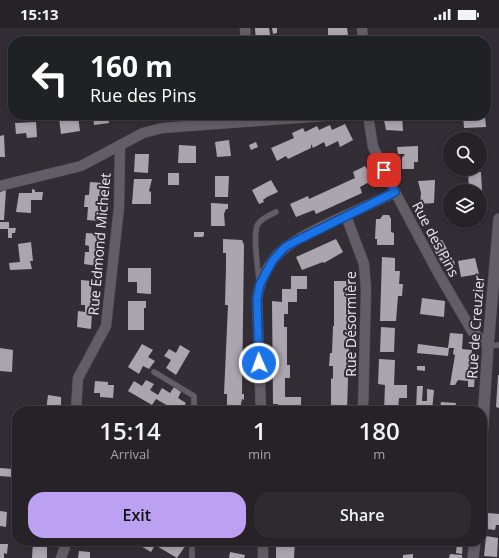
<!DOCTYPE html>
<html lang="en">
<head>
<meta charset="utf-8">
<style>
	body { margin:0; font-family:"Open Sans",sans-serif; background:#2e2a30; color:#f1f3f6; height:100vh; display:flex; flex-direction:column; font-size:15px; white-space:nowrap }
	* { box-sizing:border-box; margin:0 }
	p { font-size:13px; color:#a4a4a8 }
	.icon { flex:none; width:22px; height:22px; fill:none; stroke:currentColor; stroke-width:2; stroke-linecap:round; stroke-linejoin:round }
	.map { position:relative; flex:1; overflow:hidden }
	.sheet { position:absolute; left:12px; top:378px; width:475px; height:140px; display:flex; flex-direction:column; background:#262228; border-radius:16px; box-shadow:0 2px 6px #0003,0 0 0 1px #423f45 }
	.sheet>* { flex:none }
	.guide { position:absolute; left:8px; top:8px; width:483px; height:84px; border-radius:16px; box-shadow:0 2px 6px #0003,0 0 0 1px #423f45; background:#202124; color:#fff; overflow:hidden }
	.buttons { position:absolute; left:443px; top:104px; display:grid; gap:8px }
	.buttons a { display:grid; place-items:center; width:44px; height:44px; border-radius:50%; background:#262228; box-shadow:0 2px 6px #0003,0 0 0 1px #423f45; font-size:20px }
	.pin { position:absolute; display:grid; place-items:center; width:34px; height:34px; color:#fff; margin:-17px; border-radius:8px; box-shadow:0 2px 6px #0006 }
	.me { position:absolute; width:44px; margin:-22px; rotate:358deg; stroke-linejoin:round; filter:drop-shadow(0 0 3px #0008) }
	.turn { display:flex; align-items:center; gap:14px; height:84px; padding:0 16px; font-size:18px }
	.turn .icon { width:52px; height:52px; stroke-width:2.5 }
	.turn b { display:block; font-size:28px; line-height:34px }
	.eta { display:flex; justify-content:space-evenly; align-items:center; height:68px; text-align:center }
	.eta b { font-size:24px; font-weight:600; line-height:28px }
	.primary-button { display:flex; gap:8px; margin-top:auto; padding:8px 16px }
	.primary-button a { flex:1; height:46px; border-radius:16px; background:#bca0f2; color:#111; font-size:16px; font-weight:600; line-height:46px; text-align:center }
	.primary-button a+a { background:#2e2a30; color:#f1f3f6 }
	.status { display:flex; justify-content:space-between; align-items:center; height:28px; padding:0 20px; background:#262228; direction:ltr }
	.status svg { height:11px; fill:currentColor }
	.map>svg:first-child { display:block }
	.building { fill:#aba5b0 }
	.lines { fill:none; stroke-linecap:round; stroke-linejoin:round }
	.service-casing { stroke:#514d54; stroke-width:6 }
	.minor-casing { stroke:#514d54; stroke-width:11 }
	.tertiary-casing { stroke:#514d54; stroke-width:12 }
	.service { stroke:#635d67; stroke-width:5 }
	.minor { stroke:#635d67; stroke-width:10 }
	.tertiary { stroke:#635d67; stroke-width:11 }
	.route-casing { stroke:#114b97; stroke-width:10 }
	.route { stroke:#1a73e8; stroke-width:7 }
	.labels { text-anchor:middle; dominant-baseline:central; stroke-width:4; stroke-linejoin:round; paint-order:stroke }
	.street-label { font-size:14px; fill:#ebe8ed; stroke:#332e36 }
</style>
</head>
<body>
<div class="status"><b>15:13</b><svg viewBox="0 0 49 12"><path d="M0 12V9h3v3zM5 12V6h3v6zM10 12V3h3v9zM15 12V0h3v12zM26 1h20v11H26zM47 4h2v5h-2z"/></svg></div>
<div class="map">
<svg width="499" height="530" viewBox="0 0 499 530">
	<rect width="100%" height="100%" fill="#332e36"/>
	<path class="building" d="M255,0H269L271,13H256Z
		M272,0H277V5L273,6Z
		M328,0H347L349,13H334V7H328Z
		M486,44H488V51H491L490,72H486Z
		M93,87H108L109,95L94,97Z
		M387,87H402L403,103L386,102L384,92H387Z
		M463,87L485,89L486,99L464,100Z
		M78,88L80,103L61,106L59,90Z
		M36,94L37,109L27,110L26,105L16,106L15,95Z
		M345,96L353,112L340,119L338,113L326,119L324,114L313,120L311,116V120L288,131L286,128L277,133L271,120L294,110L292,105L303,100L305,104L317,98L319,102L330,97L332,102Z
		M4,107L5,129H0V108Z
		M229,112L231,128L217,129L215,114Z
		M256,114L258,119L251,122L249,117Z
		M179,117L196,118V135H178Z
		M418,118V134H414V141H402V130L405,126H398L397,119Z
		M480,122H482V136H480Z
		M135,126H149L148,145L134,144Z
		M365,138L373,152L360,159L362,165L316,186L314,182L296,189L290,176L308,168L309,171L355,150L353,144Z
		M468,144H481L482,163H469Z
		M168,145H179V157H168Z
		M215,148H229L228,169H215Z
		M134,151H152L149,163L151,164V176H132Z
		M271,152L278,164L267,169L263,172L264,174L259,176L252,162Z
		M435,152L434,175L420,176L421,165L418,153Z
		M90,154L103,155L104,169L98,168V180L103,181L100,193L87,192L88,179H84L85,167H89Z
		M32,161L35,162V164H43L42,172H31V185L16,184L19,165H32Z
		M6,162L4,192H0V164Z
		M211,175L228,176V181H226L224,186L225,198H211Z
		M383,187H389L391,191V204L394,205V217H377V211H375L376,191H380Z
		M0,194H9V200H16L15,205H12V210H8V201H0Z
		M194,204H204V207L203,209H194Z
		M86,205L99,206L100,219L97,238L84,236L85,224H89V218L85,217Z
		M223,211L242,212L244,217L242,366H244V372L242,371L241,376L242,383H227V366H224L228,277H225L226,239V225H223Z
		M336,211L343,224L324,235L323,234L302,242L296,229Z
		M442,212L454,233L455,237L444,239L430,215Z
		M31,214L33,233H30L32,241L10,242L9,235L20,234L18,216Z
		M382,229L395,230V243H400L399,256H403L402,268H398L396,293H380Z
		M475,230L479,246L461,249L458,233Z
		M128,240H151V266L137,265V254H128Z
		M291,248H307V261H297V274H288V286H284V299H287V337H290V350H285V369H301V381L278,380V376H273L272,273L282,274V261H291Z
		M81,252L92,253L91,265L96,266L95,285H92L91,301L77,299L78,283L85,284V277H81Z
		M334,253H351L347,383H331V350L333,351V338H329L330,325H332L333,298H334Z
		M422,270L445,273L444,289L420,286Z
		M128,273H146V280H144V302H128Z
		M381,299L395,300L394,324H380Z
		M450,305L463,306L462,321L472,322L469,346H475L474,359H468V353L458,352L455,357H450L455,327L453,326L454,320H449L448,328L417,325L418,316L448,320Z
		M142,316L153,322L148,329L155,333L149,341L143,338L139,346L128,339Z
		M180,317L190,323L176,347L166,340L171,332L164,328L169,321L176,325Z
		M0,320L13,322L12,344L0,343Z
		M379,331L395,332L394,357H407V370H399L398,383H384L385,357L378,356Z
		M417,338H425V343L417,342Z
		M498,347H499V380L496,379Z
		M146,352L154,356L150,362L158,367L162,360L170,365L174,359L181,364L178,370L186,375L181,383H177L156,371L152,377L128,363L134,353L142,358Z
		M95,353L108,354V357H114L113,370L100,369V365H94Z
		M417,358H423L422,373H427V361L434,362L432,383H416Z
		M48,367L61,369V383H46Z
		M441,374L456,375L455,381L440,380Z
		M0,440L13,441L12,449L0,448Z
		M0,483L7,484L6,499L0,498Z
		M488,485L499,486V497H496L495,502L486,501Z
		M486,508L498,510L497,529L484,528Z
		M86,513H100L99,518L86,517Z
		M132,513H187L188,514L177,530L155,517L151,524Z
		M276,513H295L294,530H276Z
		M457,513L463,514L462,526L456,525Z
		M33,514L47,515V530H32Z
		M0,516H8L7,526L4,525V530H0Z
		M79,523L90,524V530H78Z
		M230,524L245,527L244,530H229Z
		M413,526V530H403V527Z
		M450,526L462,527V530H449Z"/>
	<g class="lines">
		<g class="service-casing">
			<path id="service" d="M259,253C258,239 252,207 258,196C262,190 270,187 276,184
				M489,318L499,317
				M154,344L194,368V383
				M192,530V513"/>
		</g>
		<g class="minor-casing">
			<path id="minor" d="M245,0L246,13
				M362,0L363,13
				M368,87L373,119L395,164L437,243L472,303L488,318
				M0,158L81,138L143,105L162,100L338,87
				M346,188L364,236L366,262L363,383
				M76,383L78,350L106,298L119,179L120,117
				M261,383L257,271C259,257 264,244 273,232C290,207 365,181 395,164
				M61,530L67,513
				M263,530V513"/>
		</g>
		<g class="tertiary-casing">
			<path id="tertiary" d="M482,409L488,318L499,191
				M473,530L475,513"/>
		</g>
		<use href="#service" class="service"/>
		<use href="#minor" class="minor"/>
		<use href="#tertiary" class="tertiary"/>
	</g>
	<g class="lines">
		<g class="route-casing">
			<path id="route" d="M259,335L257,271L260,256L273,232L285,219L300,211L395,164L384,142"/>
		</g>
		<use href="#route" class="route"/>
	</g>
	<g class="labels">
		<g class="street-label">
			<text transform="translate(436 211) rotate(62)">Rue des Pins</text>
			<text transform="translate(99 216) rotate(-85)">Rue Edmond Michelet</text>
			<text transform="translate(350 296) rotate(-90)">Rue Désormière</text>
			<text transform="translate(475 299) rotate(-86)">Rue de Creuzier</text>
		</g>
	</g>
</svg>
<div class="buttons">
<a><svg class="icon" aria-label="search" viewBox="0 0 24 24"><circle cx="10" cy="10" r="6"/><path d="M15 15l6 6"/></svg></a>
<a><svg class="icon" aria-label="layers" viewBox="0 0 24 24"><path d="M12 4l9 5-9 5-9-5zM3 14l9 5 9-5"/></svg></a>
</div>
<div class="pin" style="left:384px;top:142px;background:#d93025"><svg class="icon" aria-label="arrive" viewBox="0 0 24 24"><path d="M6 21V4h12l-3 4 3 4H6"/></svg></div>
<svg class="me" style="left:259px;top:335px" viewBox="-20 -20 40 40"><circle r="17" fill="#1a73e8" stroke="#fff" stroke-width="3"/><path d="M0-11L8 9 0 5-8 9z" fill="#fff"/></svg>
<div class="guide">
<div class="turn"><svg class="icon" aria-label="left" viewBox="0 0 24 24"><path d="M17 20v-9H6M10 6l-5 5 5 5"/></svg><div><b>160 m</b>Rue des Pins</div></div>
</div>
<section class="sheet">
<div class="eta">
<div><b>15:14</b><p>Arrival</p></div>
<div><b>1</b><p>min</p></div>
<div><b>180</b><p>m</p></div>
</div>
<div class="primary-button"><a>Exit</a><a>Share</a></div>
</section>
</div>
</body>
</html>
